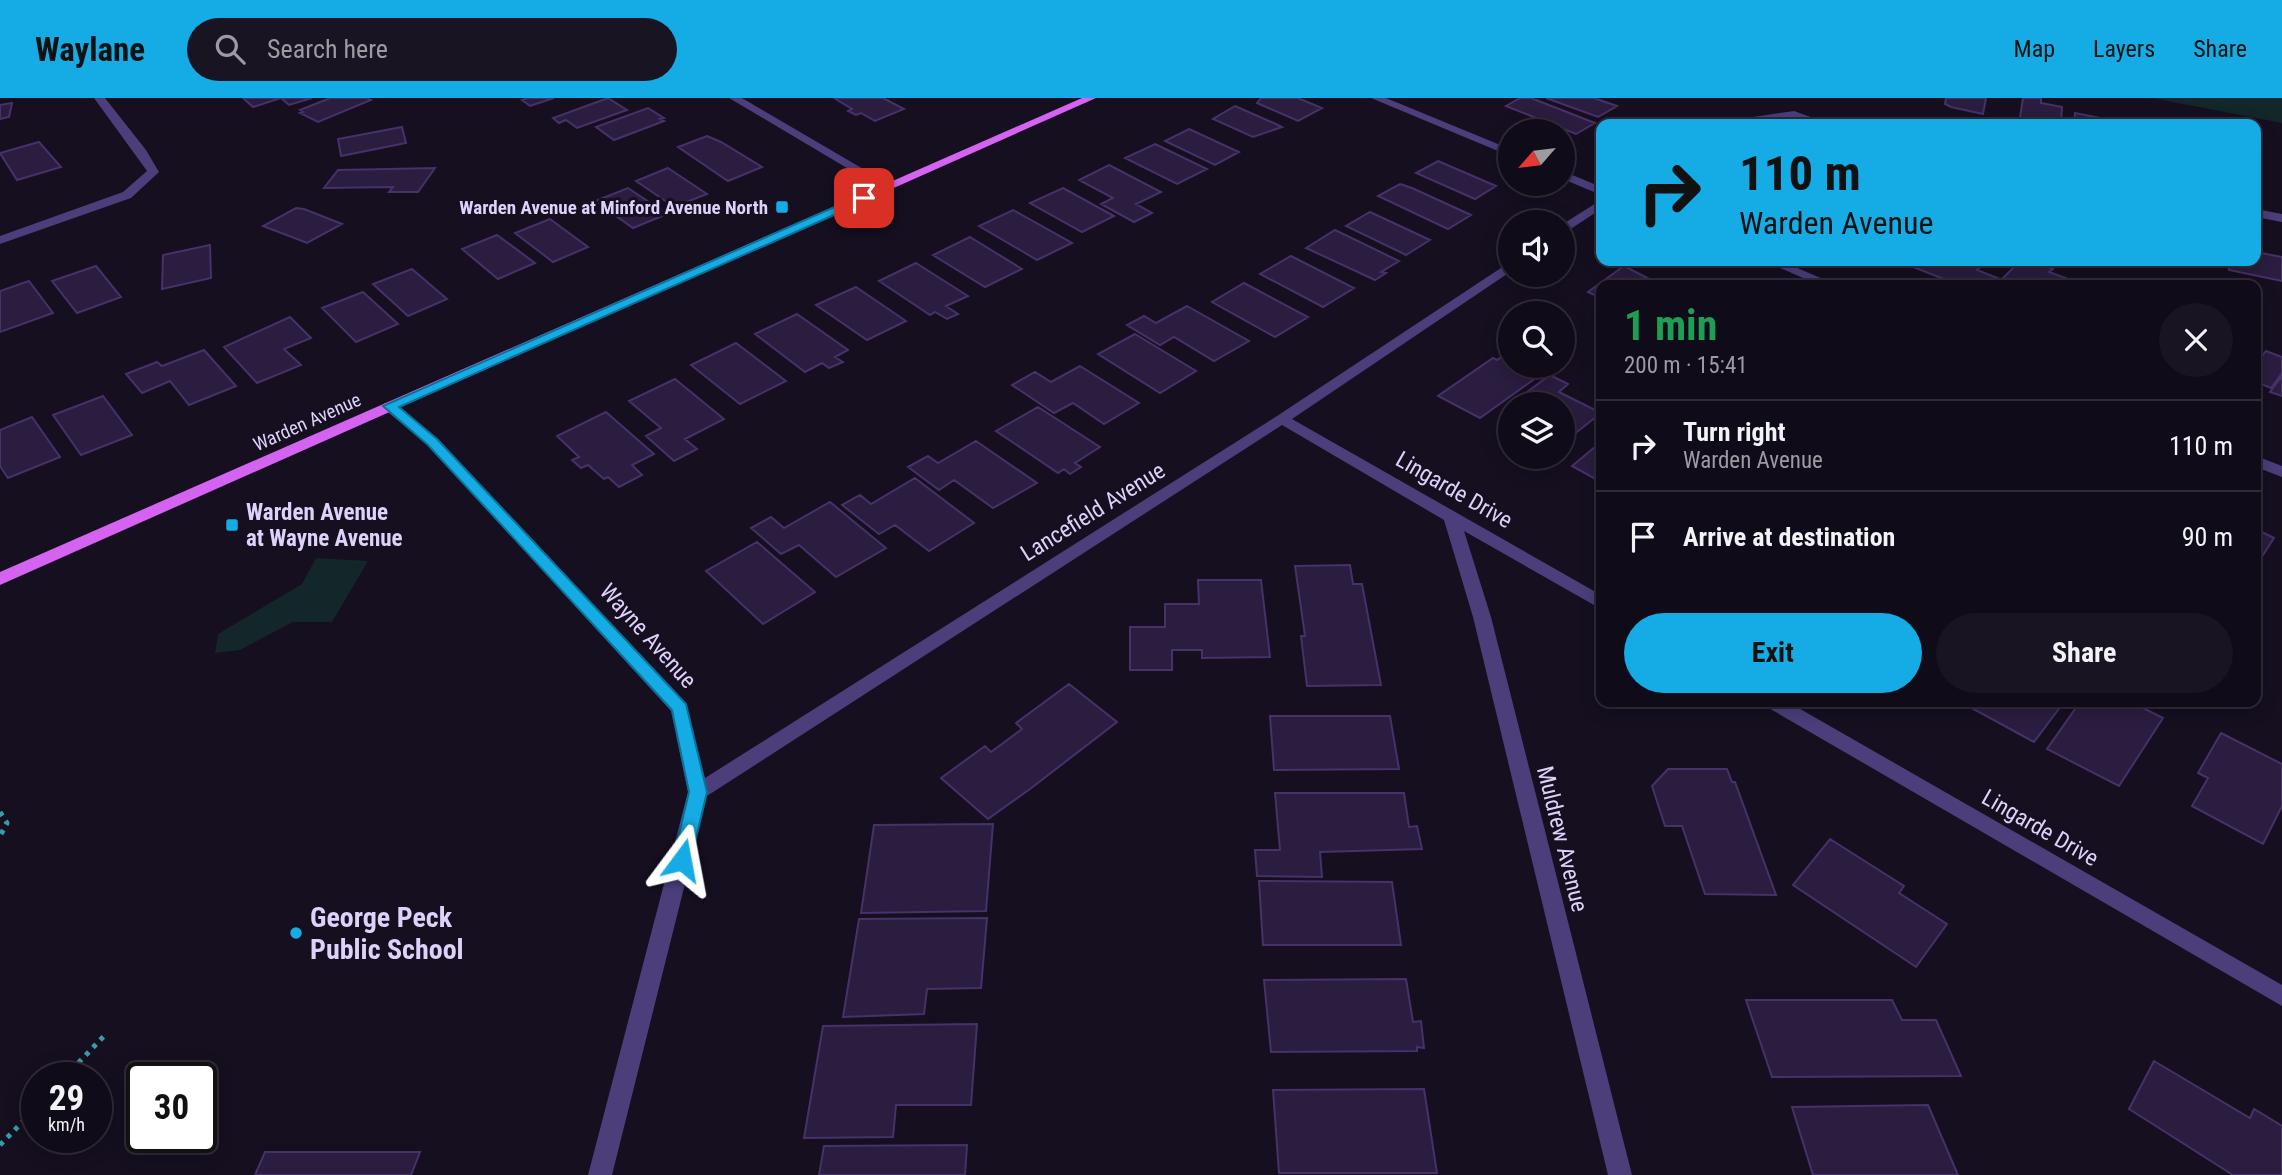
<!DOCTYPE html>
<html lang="en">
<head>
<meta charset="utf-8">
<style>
	body { margin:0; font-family:"Roboto Condensed",sans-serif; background:#191421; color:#f1f3f6; height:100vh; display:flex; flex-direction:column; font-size:26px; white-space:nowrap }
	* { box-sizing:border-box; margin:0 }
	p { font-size:23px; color:#9c9ba2 }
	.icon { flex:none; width:38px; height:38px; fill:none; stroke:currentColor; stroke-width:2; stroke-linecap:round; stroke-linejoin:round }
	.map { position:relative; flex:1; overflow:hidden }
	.details { position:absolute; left:1596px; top:182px; width:665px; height:427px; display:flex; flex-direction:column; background:#100b18; border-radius:14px; box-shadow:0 4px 18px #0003,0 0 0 2px #302b37 }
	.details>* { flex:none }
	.guide { position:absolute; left:1596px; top:21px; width:665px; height:147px; border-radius:14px; box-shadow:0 4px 18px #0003,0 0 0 2px #302b37; background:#15ace5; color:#111; overflow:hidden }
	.needle { width:46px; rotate:242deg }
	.tools { position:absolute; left:1498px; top:21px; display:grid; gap:14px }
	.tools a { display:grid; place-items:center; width:77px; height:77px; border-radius:50%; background:#100b18; box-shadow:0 4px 18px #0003,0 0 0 2px #302b37; font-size:35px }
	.speed { position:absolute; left:21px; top:964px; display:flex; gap:14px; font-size:35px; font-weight:700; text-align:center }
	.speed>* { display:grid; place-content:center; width:91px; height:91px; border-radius:50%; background:#100b18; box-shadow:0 4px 18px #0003,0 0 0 2px #302b37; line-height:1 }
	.speed small { font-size:18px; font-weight:400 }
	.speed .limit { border:4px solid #111; border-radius:10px; background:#fff; color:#111 }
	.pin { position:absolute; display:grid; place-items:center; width:60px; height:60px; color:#fff; margin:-30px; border-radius:14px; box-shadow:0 4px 10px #0006 }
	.me { position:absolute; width:77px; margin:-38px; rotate:13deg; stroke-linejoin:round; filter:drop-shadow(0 0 5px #0008) }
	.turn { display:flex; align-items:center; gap:24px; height:147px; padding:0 28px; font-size:32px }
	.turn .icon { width:91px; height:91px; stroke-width:2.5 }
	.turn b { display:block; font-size:49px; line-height:60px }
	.round { display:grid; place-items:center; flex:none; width:74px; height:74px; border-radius:37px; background:#191421 }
	.overview { display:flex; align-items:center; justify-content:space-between; height:119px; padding:0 28px }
	h1 { font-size:42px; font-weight:700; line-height:52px; color:#1e9e55 }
	.action { display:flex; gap:14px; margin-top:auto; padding:14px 28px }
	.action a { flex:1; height:80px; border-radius:42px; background:#15ace5; color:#111; font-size:28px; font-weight:700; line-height:80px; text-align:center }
	.action a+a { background:#191421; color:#f1f3f6 }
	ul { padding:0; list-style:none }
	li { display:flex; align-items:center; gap:21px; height:91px; padding:0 28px; border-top:2px solid #302b37 }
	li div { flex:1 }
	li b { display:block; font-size:26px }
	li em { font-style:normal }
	header { display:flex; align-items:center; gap:42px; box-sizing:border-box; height:98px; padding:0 35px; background:#15ace5; color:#111 }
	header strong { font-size:33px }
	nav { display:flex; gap:38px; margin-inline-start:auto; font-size:24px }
	.search { width:490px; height:63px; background:#191421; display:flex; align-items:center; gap:18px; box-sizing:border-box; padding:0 24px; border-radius:38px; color:#9c9ba2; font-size:26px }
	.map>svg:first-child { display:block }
	.green { fill:#132629 }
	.building { fill:#2a1d3f; stroke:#463169; stroke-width:2 }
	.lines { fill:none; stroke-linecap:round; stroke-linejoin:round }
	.path { stroke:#399ca8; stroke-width:5; stroke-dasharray:4.5 6; stroke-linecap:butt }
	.minor { fill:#4b3e7b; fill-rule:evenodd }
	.major { fill:#d563f1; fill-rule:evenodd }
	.route { fill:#15ace5; stroke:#0e7095; stroke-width:2 }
	.poi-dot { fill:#15ace5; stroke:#150f20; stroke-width:2.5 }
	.labels { text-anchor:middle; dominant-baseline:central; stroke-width:6; stroke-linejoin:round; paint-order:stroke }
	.far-poi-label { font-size:19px; font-weight:bold; fill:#ded2fb; stroke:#150f20; text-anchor:end }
	.far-street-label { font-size:19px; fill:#ded2fb; stroke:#150f20 }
	.street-label { font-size:23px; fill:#ded2fb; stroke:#150f20 }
	.poi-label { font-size:23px; font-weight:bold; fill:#ded2fb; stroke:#150f20; text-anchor:start }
	.near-poi-label { font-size:28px; font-weight:bold; fill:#ded2fb; stroke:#150f20; text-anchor:start }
</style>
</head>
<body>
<header>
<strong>Waylane</strong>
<div class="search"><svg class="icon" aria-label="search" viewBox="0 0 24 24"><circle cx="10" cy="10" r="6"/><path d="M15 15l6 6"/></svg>Search here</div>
<nav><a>Map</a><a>Layers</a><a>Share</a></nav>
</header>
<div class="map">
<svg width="2282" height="1077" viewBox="0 0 2282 1077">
	<rect width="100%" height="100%" fill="#150f20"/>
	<path class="green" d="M2152,0H2282V25Z
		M316,460L368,463L332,524H293L240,552L215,555L218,536L302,486Z"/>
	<path class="building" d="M243,0H312L289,7L281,0L253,9Z
		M330,0H367L371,2L318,24L300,15L303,14L300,12Z
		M527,0H554L530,8L522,2Z
		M608,0L627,12L577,30L566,22L559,25L553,20Z
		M834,0H883L904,11L875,23L861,15L856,17L848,13L852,11Z
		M1298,0L1322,10L1298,23L1257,5L1261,0Z
		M1520,0H1531L1595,25L1576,36L1506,8Z
		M1546,0H1594L1617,8L1598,19Z
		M1946,0H1986L1983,16L1951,9L1945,6Z
		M2023,0H2041V5L2062,9L2061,26H2019Z
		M12,5L9,19L0,21V7Z
		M1235,8L1278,27L1282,29L1253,39L1213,21Z
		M648,10L664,20L660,21L664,23L614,42L596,29Z
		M2075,15L2116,23V26H2074Z
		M402,29L406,45L341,58L338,41Z
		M1189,31L1239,54L1215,67L1165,43Z
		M707,38L721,44L762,69L728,83L678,49Z
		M39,44L61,69L17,82L0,55Z
		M1155,46L1207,71L1177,86L1125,60Z
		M1438,63L1496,88L1475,101L1416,75Z
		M1109,67L1161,94L1136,106L1152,115L1134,124L1101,106L1113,100L1079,82Z
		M435,70L418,94H389L393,89L324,90L338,72Z
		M668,70L707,96L674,109L636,83Z
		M1400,86L1412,90L1471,117L1448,131L1378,98Z
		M628,90L667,116L633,130L595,103Z
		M1063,90L1114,118L1082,134L1030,105Z
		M296,110L304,111L342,126L307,145L263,128Z
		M1013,112L1072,145L1037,162L979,128Z
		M1370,114L1430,142L1406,157L1346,128Z
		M550,121L588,149L553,164L515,135Z
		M1335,132L1399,163L1381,174L1386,175L1375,182L1306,150Z
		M497,137L535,165L498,181L462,151Z
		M970,139L1022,171L985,189L933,157Z
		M210,147L211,180L162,191L163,157Z
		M2256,154L2282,159V183L2229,172L2228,163H2256Z
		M1291,158L1354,190L1323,209L1260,176Z
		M1921,163H1987L1977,172L2000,181L1993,187H1959L1913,169Z
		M2020,163H2032L2053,171L2049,174L2084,187H2020L2002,181Z
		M916,165L968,198L946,208L958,216L947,221L935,214L930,217L879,183Z
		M96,168L121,199L77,215L52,183Z
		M1624,168L1659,186L1601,187V200L1588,194Z
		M412,171L447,201L408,218L373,186Z
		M29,183L53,215L0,234V193Z
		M1244,185L1308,219L1275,239L1212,204Z
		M856,189L906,223L867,242L816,207Z
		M363,194L398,226L356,244L322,210Z
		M1187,208L1249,243L1214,263L1174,239L1160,247L1127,227L1144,218L1156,225Z
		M797,216L848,252L835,259L843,264L829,270L822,265L805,274L755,236Z
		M290,219L311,240L284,251L301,267L257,285L224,249Z
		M1135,236L1196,273L1160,295L1098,256Z
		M736,245L786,283L740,306L691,267Z
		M204,252L236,288L189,307L170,283L142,295L126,276L157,264L162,268Z
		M1510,253V268H1538L1547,272L1480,320L1438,298L1493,260L1497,262Z
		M2266,253L2282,259V275L2271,290L2256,284V266Z
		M1080,268L1139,305L1104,326L1073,305L1054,315L1012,287L1035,274L1051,284Z
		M1550,277L1568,286L1559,294L1601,315L1563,345V306H1537L1539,305L1523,297Z
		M2282,278V298L2270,294Z
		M675,281L724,321L685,341L697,351L674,363L646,338L661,330L629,303Z
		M103,298L132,337L81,357L53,317Z
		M1038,309L1100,349L1075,365L1081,369L1070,376L1064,371L1058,375L996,333Z
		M606,314L654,356L632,367L642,377L619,389L608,379L604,381L588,367L581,370L572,362L579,359L557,338Z
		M32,319L60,359L8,380L0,368V332Z
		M976,343L1037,385L993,410L954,382L939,392L908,369L928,358L938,365Z
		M1601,344V384L1572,368Z
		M915,380L974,425L929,453L895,427L879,436L842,407L860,397L871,406Z
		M830,404L886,450L836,479L799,447L781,456L751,430L771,419L784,430Z
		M2256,431L2274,440L2256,468Z
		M757,444L815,494L763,526L706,473Z
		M1350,467L1353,486H1362L1381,587L1307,588L1301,538H1305L1295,468Z
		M1198,482H1261L1270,559L1202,560V552H1172V572H1130V529H1165V506H1199Z
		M1069,586L1117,624L1030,691L988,721L941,680L985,648L991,654L1022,631L1016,625Z
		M1969,604H2064L2034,644L1966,607Z
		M2080,604H2131L2163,620L2119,688L2047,651Z
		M1270,618H1390L1399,671L1274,672Z
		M2221,635L2282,666V708L2263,746L2192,708L2208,680L2198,675Z
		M1668,671H1727L1732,684H1735L1776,797L1705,796L1682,728H1665L1652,688Z
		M1275,695H1404L1409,729L1417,728L1422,751L1320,754L1322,779L1257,778L1255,752H1280Z
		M993,726L986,813L861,815L874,727Z
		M1830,741L1904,788L1899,795L1947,826L1916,869L1793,787Z
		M1259,783L1392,784L1401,847H1263Z
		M987,820L981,890L927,891L924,916L843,919L859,821Z
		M1406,881L1413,924L1421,923L1424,950L1417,949V953L1271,954L1264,882Z
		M1746,902H1892L1902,922H1936L1961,978L1772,979Z
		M977,926L971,1007H896L893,1039L804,1040L823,928Z
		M2154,963L2250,1020L2254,1011L2282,1028V1077H2233L2129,1011Z
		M1424,991L1437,1075H1279L1273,992Z
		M1928,1007L1958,1077H1813L1792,1009Z
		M967,1047L965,1077H819L824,1048Z
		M265,1054H420L411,1077H255Z"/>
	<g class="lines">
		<path class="path" d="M0,714L7,725L0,738
			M64,980L104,938
			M0,1047L37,1009"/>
		<path class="minor" d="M94,0H105L146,52L159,74L131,100L0,146V138L123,94L147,73Z
			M729,0H742L894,89L884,92Z
			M1371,0H1386L1510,51V58Z
			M1794,13L1830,26C1815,27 1805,20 1792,20C1768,19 1744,27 1720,26L1726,23Z
			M1563,73L1601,89V97L1563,81Z
			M1601,102V111L1563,136V126Z
			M2256,111L2282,116V124L2256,119Z
			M1764,163H1781L1837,187H1819Z
			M1510,164V174L1292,321L1601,497V511L1464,433L1491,519L1632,1077H1608L1473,519L1444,422L1282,327L707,698L612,1077H588L688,694L671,613L428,347L384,311V305H394L438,341L686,605L705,680L1277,318Z
			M2256,358L2282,368V379L2256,369Z
			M1764,604H1788L2282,887V908L1767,609Z"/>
		<path class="major" d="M1082,0H1096L0,487V474Z"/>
	</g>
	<path class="route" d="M864,96L868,97V102L399,309L437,341L686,606L707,694L691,762L688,768H675L673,762L689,694L672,612L428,347L383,308Z"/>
	<g class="poi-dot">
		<rect x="775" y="102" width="14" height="14" rx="3.5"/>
		<rect x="225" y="420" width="14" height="14" rx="3.5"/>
		<circle cx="296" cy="835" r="7"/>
	</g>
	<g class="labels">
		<g class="far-poi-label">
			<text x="768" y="109">Warden Avenue at Minford Avenue North</text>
		</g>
		<g class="far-street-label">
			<text transform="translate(307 324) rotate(-24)">Warden Avenue</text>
		</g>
		<g class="street-label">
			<text transform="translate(1454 392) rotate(30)">Lingarde Drive</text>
			<text transform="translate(1093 414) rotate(-32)">Lancefield Avenue</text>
			<text transform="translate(648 538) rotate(48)">Wayne Avenue</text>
			<text transform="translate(2040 730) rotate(30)">Lingarde Drive</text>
			<text transform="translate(1562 741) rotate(76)">Muldrew Avenue</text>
		</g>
		<g class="poi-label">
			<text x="246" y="414">Warden Avenue<tspan x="246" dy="26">at Wayne Avenue</tspan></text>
		</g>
		<g class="near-poi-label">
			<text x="310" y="819">George Peck<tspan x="310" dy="32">Public School</tspan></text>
		</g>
	</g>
</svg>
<div class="tools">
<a><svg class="needle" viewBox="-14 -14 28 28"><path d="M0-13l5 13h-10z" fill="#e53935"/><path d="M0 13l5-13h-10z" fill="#9c9ba2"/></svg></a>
<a><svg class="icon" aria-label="sound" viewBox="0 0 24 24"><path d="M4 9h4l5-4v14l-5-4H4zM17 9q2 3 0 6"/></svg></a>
<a><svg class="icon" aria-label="search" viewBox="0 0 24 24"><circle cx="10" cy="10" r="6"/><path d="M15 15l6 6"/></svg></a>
<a><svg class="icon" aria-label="layers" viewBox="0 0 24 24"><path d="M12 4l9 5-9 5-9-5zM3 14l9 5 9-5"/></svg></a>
</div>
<div class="speed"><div>29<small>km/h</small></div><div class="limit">30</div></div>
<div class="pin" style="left:864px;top:100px;background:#d93025"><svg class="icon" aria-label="arrive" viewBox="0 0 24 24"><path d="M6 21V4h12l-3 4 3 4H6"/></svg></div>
<svg class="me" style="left:682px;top:762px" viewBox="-20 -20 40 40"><path d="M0-17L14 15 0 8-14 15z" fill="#15ace5" stroke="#fff" stroke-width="4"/></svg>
<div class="guide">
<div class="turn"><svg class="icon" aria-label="right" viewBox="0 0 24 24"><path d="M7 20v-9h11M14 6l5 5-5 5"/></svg><div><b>110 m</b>Warden Avenue</div></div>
</div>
<section class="details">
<div class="overview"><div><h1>1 min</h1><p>200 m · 15:41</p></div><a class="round"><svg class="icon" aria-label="close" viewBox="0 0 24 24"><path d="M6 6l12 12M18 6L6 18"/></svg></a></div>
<ul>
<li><svg class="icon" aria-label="right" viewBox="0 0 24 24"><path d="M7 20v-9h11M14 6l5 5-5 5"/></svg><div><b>Turn right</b><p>Warden Avenue</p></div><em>110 m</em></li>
<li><svg class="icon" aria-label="arrive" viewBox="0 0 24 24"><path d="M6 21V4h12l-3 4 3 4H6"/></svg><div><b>Arrive at destination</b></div><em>90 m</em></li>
</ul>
<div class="action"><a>Exit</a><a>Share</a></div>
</section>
</div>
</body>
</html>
